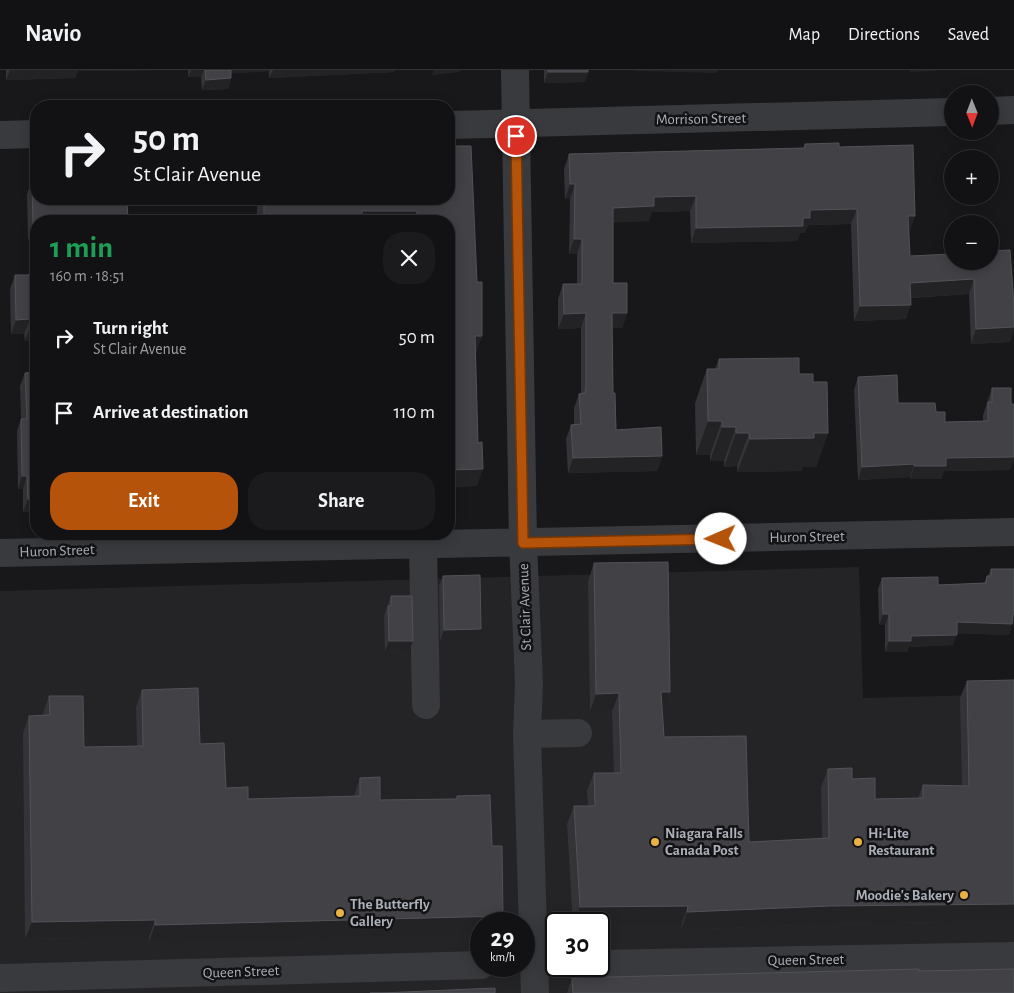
<!DOCTYPE html>
<html lang="en">
<head>
<meta charset="utf-8">
<style>
	body { margin:0; font-family:"Alegreya Sans",sans-serif; background:#1b1b1d; color:#f1f3f6; height:100vh; display:flex; flex-direction:column; font-size:19px; white-space:nowrap }
	* { box-sizing:border-box; margin:0 }
	p { font-size:16px; color:#9c9ea0 }
	.icon { flex:none; width:28px; height:28px; fill:none; stroke:currentColor; stroke-width:2; stroke-linecap:round; stroke-linejoin:round }
	.map { position:relative; flex:1; overflow:hidden }
	.sheet { position:absolute; left:30px; top:145px; width:425px; height:325px; display:flex; flex-direction:column; background:#121214; border-radius:20px; box-shadow:0 2px 12px #0003,0 0 0 1px #313234 }
	.sheet>* { flex:none }
	.guide { position:absolute; left:30px; top:30px; width:425px; height:105px; border-radius:20px; box-shadow:0 2px 12px #0003,0 0 0 1px #313234; background:#121214; color:#f1f3f6; overflow:hidden }
	.needle { width:32px; rotate:179deg }
	.fabs { position:absolute; left:944px; top:15px; display:grid; gap:10px }
	.fabs a { display:grid; place-items:center; width:55px; height:55px; border-radius:50%; background:#121214; box-shadow:0 2px 12px #0003,0 0 0 1px #313234; font-size:25px }
	.speed { position:absolute; left:470px; top:842px; display:flex; gap:10px; font-size:25px; font-weight:700; text-align:center }
	.speed>* { display:grid; place-content:center; width:65px; height:65px; border-radius:50%; background:#121214; box-shadow:0 2px 12px #0003,0 0 0 1px #313234; line-height:1 }
	.speed small { font-size:12px; font-weight:400 }
	.speed .limit { border:2px solid #111; border-radius:8px; background:#fff; color:#111 }
	.pin { position:absolute; display:grid; place-items:center; width:42px; height:42px; color:#fff; margin:-21px; border:2px solid #fff; border-radius:50%; box-shadow:0 1px 5px #0007 }
	.me { position:absolute; width:55px; margin:-28px; rotate:269deg; stroke-linejoin:round; filter:drop-shadow(0 0 4px #0008) }
	.turn { display:flex; align-items:center; gap:18px; height:105px; padding:0 20px; font-size:22px }
	.turn .icon { width:65px; height:65px; stroke-width:2.5 }
	.turn b { display:block; font-size:35px; line-height:42px }
	.round { display:grid; place-items:center; flex:none; width:52px; height:52px; border-radius:20px; background:#1b1b1d }
	.headline { display:flex; align-items:center; justify-content:space-between; height:85px; padding:0 20px }
	h1 { font-size:30px; font-weight:700; line-height:38px; color:#1e9e55 }
	.cta { display:flex; gap:10px; margin-top:auto; padding:10px 20px }
	.cta a { flex:1; height:58px; border-radius:20px; background:#b45309; color:#fff; font-size:20px; font-weight:700; line-height:58px; text-align:center }
	.cta a+a { background:#1b1b1d; color:#f1f3f6 }
	ul { padding:0; list-style:none }
	li { display:flex; align-items:center; gap:15px; height:75px; padding:0 20px }
	li div { flex:1 }
	li b { display:block; font-size:19px }
	li em { font-style:normal }
	header { display:flex; align-items:center; gap:30px; box-sizing:border-box; height:70px; padding:0 25px; background:#121214; border-bottom:1px solid #313234 }
	header strong { font-size:24px }
	nav { display:flex; gap:28px; margin-inline-start:auto; font-size:18px }
	.map>svg:first-child { display:block }
	.built { fill:#242427; fill-rule:evenodd }
	.lines { fill:none; stroke-linecap:round; stroke-linejoin:round }
	.minor { stroke:#393a3e; stroke-width:28 }
	.wall { fill:#343438 }
	.shaded-wall { fill:#232326 }
	.building { fill:#414146; stroke:#515358 }
	.route-casing { stroke:#753606; stroke-width:12 }
	.route { stroke:#b45309; stroke-width:9 }
	.poi-dot { fill:#e8b341; stroke:#131315; stroke-width:2 }
	.labels { text-anchor:middle; dominant-baseline:central; stroke-width:5; stroke-linejoin:round; paint-order:stroke }
	.street-label { font-size:15px; fill:#abafb9; stroke:#131315 }
	.poi-label { font-size:15px; font-weight:bold; fill:#abafb9; stroke:#131315; text-anchor:start }
</style>
</head>
<body>
<header>
<strong>Navio</strong>
<nav><a>Map</a><a>Directions</a><a>Saved</a></nav>
</header>
<div class="map">
<svg width="1014" height="923" viewBox="0 0 1014 923">
	<rect width="100%" height="100%" fill="#18181a"/>
	<path class="built" d="M859,497L863,628L1014,624V923H0V521ZM481,854H524V896H481ZM556,854H599V896H556Z"/>
	<g class="lines">
		<path class="minor" d="M515,0L523,473L529,614L527,664L535,923
			M990,41L1014,40
			M449,55L952,42
			M0,65L36,64
			M423,475L426,635
			M0,483L1014,462
			M527,664L578,663
			M599,894L1014,886
			M0,908L481,895"/>
	</g>
	<path class="wall" d="M6,0H162L78,1L75,8L6,10Z
		M188,0H395L394,2L269,8V1L231,3V8L228,19L202,20L201,7H188Z
		M544,0H588V2L585,12L544,13Z
		M805,74L839,77L910,161H909L910,186L990,191L1010,272L971,274L969,224L911,228L906,249L854,251L851,154L808,155L805,163H800L797,171L691,173L690,141L652,142L649,151L613,152V213L627,243L622,258H612L613,323L616,360L662,386L657,401L568,403L566,369L571,355L574,354V338L579,324L581,323V258L558,259V229L563,214H577V184H569L570,129H565L564,99L569,84L803,78Z
		M32,110L36,151V191L35,169L28,170L27,124Z
		M257,129H449L477,212L482,266L476,282L477,416L449,417V151H257Z
		M31,198H36V271H25L24,264H11L10,219L15,205H28Z
		M719,289L799,304L813,312L828,363L816,397H803L801,401L737,402V396L724,397V391H710V385H696L695,333L707,299H715Z
		M36,302V442H23V419H18L17,361L21,349L20,316L25,303Z
		M858,307L898,333L936,342L945,352L983,351V345L992,318L1010,400L944,401L941,409H910V407L858,410L854,320Z
		M594,493L670,622L664,640H662L664,667L749,772L822,769L821,717L828,699L852,709L875,729L918,728L923,715L962,716L960,628L967,611L1014,851L823,854L681,860L682,853L573,854L567,754L574,736H588L587,721L594,703H614L612,641H590L588,511Z
		M991,499L1012,554L1009,565L957,563L953,575L909,577L907,582H885V555H879L878,519L882,508L938,515L984,513L987,506H988Z
		M443,506L477,570L440,571L439,516Z
		M391,526L413,571L409,581L385,582L384,546Z
		M142,620L200,674L226,718L248,729L354,726L360,708L380,730L456,729L457,726L492,776L503,846L500,854H481L149,872V867L25,869L23,663L29,646H43V643L49,626L84,677L137,676L136,637Z
		M919,901L1014,923H567L572,908Z"/>
	<path class="shaded-wall" d="M10,0H162L78,1L75,8L6,10Z
		M191,0H204L201,7H188Z
		M228,0H270L269,1L226,4Z
		M273,0H395L394,2L269,8Z
		M434,0H461L460,2L432,5Z
		M635,0H718L717,3L635,1Z
		M910,0H936L935,1L909,2Z
		M548,2H588L585,12L544,13Z
		M231,8L228,19L202,20L206,10Z
		M570,114H575L570,129H565Z
		M696,126L690,141L652,142L649,151L607,153L613,138L654,127Z
		M857,139L851,154L808,155L805,163H800L797,171L691,173L696,158L803,148L810,140Z
		M362,141H417L414,151H358Z
		M908,146H915L910,161H903Z
		M33,155H36V167L35,169L28,170Z
		M574,169H582L577,184H569Z
		M974,209L969,224L905,228L910,213Z
		M911,235L906,249L854,251L860,236Z
		M586,243L581,258L558,259L564,244Z
		M612,243H627L622,258H607Z
		M30,249L24,264H11L16,250Z
		M30,257H36V271H25Z
		M1014,257V261L1010,272L971,274L976,259Z
		M475,266H482L476,283Z
		M708,351H722L710,385H696Z
		M722,357H736L724,391H710Z
		M736,363H749L737,396L724,397Z
		M814,363H828L816,397H803L801,401L737,402L750,369Z
		M662,386L657,401L568,403L573,388Z
		M1014,387V390L1010,400L944,401L941,409H910L914,396L946,388Z
		M914,394L910,407L858,410L862,397Z
		M483,399L477,416L449,417V400Z
		M22,406H27L23,419H18Z
		M28,429H36V442H23Z
		M883,544H889L885,555H879Z
		M1013,544H1014V555L1012,554L1009,565L953,563L957,552Z
		M481,559L477,570L440,571L444,560Z
		M957,565L953,575L909,577L907,582H885L889,571L911,566Z
		M389,571H413L409,581L385,582Z
		M661,622H670L664,640H655Z
		M619,623L612,641H590L596,624Z
		M1014,834V851L823,854L681,860L687,842L830,836Z
		M688,836L682,853L599,855V854H574L580,837Z
		M503,846L500,854H481V863L149,872L155,855Z
		M155,850L149,867L25,869L32,852Z"/>
	<path class="building" d="M205,0H231V8L206,10Z
		M548,0H588V2H548Z
		M839,73V77L913,75L915,146H908L910,186L952,184V191H990V181L1010,180L1014,235V257L976,259L974,209L910,213L911,235L860,236L857,139L810,140V148H803V156L696,158V126L654,127V136L613,138V213H627V243H612L613,323H615L616,360L661,357L662,386L573,388L571,355L581,354L579,324L585,323L586,317V243L564,244L563,214H582V169H574L575,114H570L569,84L805,78V74Z
		M449,76H471L477,212H482V266H475L478,373L482,372L483,399L449,400V151H417V141H362V151H264V129H449Z
		M36,109V129H127L128,151H36V155H33L32,110Z
		M31,198H36V257H30V249L16,250L15,205H31Z
		M799,288V304H813V312H827L828,363H814V368L750,369L749,363H736V357H722V351H708L707,299H719V289Z
		M36,302V429H28L27,406H22L21,349H27L25,303Z
		M897,305L898,333H935L936,342H945V352L988,351V332H992V318H1011V334H1014V387L946,388V396H914V394L862,397L858,307Z
		M668,492L670,622H661L664,667L746,666L749,772L829,768L828,699L852,698V709L875,708V729L923,728V715L969,716L967,611L1014,610V834L830,836L687,842L688,836L580,837L574,736H595L594,703H621L619,623L596,624L594,493Z
		M991,499H1014V544H1013L1012,554L957,552V565L911,566V571H889V544H883L882,508L938,507V515L986,513L987,506H991Z
		M480,505L481,559L444,560L443,506Z
		M391,526H412L413,571H389L388,536H391Z
		M198,618L200,674L224,673L226,718L248,717V729L360,726V708L380,707V730L457,729V726L490,725L492,776H502L503,846L155,855V850L32,852L29,646L50,645L49,626H83L84,677L143,676L142,620Z
		M919,899V901L1014,899V923H573L572,908Z
		M495,918V923H370H382Z"/>
	<g class="lines">
		<g class="route-casing">
			<path id="route" d="M516,66L523,473L721,469"/>
		</g>
		<use href="#route" class="route"/>
	</g>
	<g class="poi-dot">
		<circle cx="655" cy="772" r="5"/>
		<circle cx="858" cy="772" r="5"/>
		<circle cx="964" cy="825" r="5"/>
		<circle cx="340" cy="843" r="5"/>
	</g>
	<g class="labels">
		<g class="street-label">
			<text transform="translate(701 49) rotate(-1)">Morrison Street</text>
			<text transform="translate(807 467) rotate(-1)">Huron Street</text>
			<text transform="translate(57 481) rotate(-2)">Huron Street</text>
			<text transform="translate(525 537) rotate(-92)">St Clair Avenue</text>
			<text transform="translate(806 890) rotate(-1)">Queen Street</text>
			<text transform="translate(241 902) rotate(-2)">Queen Street</text>
		</g>
		<g class="poi-label">
			<text x="665" y="763">Niagara Falls<tspan x="665" dy="17">Canada Post</tspan></text>
			<text x="868" y="763">Hi-Lite<tspan x="868" dy="17">Restaurant</tspan></text>
			<text x="954" y="825" text-anchor="end">Moodie's Bakery</text>
			<text x="350" y="834">The Butterfly<tspan x="350" dy="17">Gallery</tspan></text>
		</g>
	</g>
</svg>
<div class="fabs">
<a><svg class="needle" viewBox="-14 -14 28 28"><path d="M0-13l5 13h-10z" fill="#e53935"/><path d="M0 13l5-13h-10z" fill="#9c9ea0"/></svg></a>
<a>+</a>
<a>−</a>
</div>
<div class="speed"><div>29<small>km/h</small></div><div class="limit">30</div></div>
<div class="pin" style="left:516px;top:66px;background:#d93025"><svg class="icon" aria-label="arrive" viewBox="0 0 24 24"><path d="M6 21V4h12l-3 4 3 4H6"/></svg></div>
<svg class="me" style="left:721px;top:469px" viewBox="-20 -20 40 40"><circle r="19" fill="#fff"/><path d="M0-13L10 11 0 6-10 11z" fill="#b45309"/></svg>
<div class="guide">
<div class="turn"><svg class="icon" aria-label="right" viewBox="0 0 24 24"><path d="M7 20v-9h11M14 6l5 5-5 5"/></svg><div><b>50 m</b>St Clair Avenue</div></div>
</div>
<section class="sheet">
<div class="headline"><div><h1>1 min</h1><p>160 m · 18:51</p></div><a class="round"><svg class="icon" aria-label="close" viewBox="0 0 24 24"><path d="M6 6l12 12M18 6L6 18"/></svg></a></div>
<ul>
<li><svg class="icon" aria-label="right" viewBox="0 0 24 24"><path d="M7 20v-9h11M14 6l5 5-5 5"/></svg><div><b>Turn right</b><p>St Clair Avenue</p></div><em>50 m</em></li>
<li><svg class="icon" aria-label="arrive" viewBox="0 0 24 24"><path d="M6 21V4h12l-3 4 3 4H6"/></svg><div><b>Arrive at destination</b></div><em>110 m</em></li>
</ul>
<div class="cta"><a>Exit</a><a>Share</a></div>
</section>
</div>
</body>
</html>
